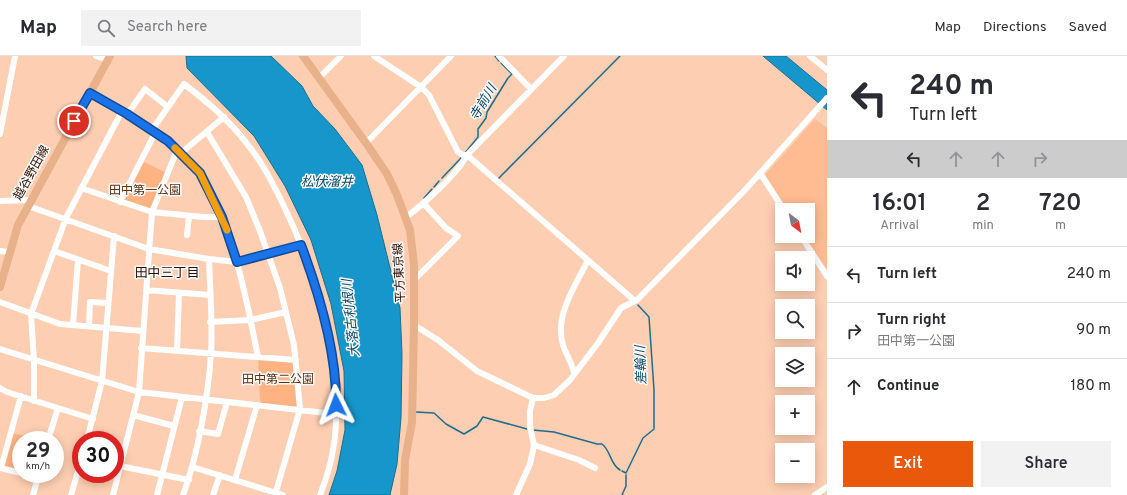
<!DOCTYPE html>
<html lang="en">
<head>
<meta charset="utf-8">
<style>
	body { margin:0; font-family:Overpass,"Noto Sans JP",sans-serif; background:#f2f2f3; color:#2b2b33; height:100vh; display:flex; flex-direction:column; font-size:15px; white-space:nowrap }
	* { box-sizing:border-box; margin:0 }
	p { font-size:13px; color:#7c7c81 }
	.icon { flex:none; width:22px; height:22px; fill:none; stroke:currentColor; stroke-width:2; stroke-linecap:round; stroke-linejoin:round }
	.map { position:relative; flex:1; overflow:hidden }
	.panel { display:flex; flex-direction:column; background:#fff; width:300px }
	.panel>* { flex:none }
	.banner { background:#fff; color:#2b2b33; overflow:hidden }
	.needle { width:26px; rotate:148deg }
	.fabs { position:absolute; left:775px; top:147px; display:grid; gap:8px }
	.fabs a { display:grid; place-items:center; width:40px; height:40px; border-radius:0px; background:#fff; box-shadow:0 2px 10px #0003; font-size:20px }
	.speed { position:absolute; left:12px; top:375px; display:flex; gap:8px; font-size:20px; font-weight:700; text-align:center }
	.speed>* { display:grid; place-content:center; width:52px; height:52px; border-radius:50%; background:#fff; box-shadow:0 2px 10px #0003; line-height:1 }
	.speed small { font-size:10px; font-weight:400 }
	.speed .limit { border:6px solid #d22; background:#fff; color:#111 }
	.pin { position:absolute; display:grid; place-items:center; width:34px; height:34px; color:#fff; margin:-17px; border:2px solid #fff; border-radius:50%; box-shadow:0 1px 4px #0007 }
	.me { position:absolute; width:44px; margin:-22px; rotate:357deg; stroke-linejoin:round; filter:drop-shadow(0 0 3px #0008) }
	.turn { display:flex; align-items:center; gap:14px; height:84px; padding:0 16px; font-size:18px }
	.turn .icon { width:52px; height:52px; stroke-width:2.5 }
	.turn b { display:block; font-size:28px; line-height:34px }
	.lanes { display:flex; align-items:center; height:38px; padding:0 16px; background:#0003; justify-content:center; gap:20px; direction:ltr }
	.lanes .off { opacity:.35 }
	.eta { display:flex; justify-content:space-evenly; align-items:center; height:68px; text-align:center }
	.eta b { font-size:24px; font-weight:600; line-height:28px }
	.cta { display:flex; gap:8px; margin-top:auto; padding:8px 16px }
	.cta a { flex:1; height:46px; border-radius:0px; background:#ea580c; color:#fff; font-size:16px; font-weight:600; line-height:46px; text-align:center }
	.cta a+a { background:#f2f2f3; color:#2b2b33 }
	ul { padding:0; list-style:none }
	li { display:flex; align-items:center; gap:12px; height:56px; padding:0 16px; border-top:1px solid #e1e1e2 }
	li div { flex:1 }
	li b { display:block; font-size:15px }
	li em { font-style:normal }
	header { display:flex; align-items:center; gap:24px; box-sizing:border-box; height:56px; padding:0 20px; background:#fff; border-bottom:1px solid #e1e1e2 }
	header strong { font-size:19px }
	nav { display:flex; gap:22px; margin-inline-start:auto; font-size:14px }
	.search { width:280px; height:36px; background:#f2f2f3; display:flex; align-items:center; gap:10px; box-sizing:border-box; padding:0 14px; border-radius:0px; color:#7c7c81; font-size:15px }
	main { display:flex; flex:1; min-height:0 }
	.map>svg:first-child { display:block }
	.built { fill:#ffbc92 }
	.green { fill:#ffb383 }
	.water { fill:#1696ca; stroke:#1d6e8d }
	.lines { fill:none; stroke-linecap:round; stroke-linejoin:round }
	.stream { stroke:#1d6e8d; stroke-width:1.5 }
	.minor { stroke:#fff; stroke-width:6 }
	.major { stroke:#e9b189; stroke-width:8 }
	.route-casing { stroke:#114b97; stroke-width:10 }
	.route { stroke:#1a73e8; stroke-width:7 }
	.slow { stroke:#f59e0b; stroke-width:7 }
	.labels { text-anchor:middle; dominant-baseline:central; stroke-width:3; stroke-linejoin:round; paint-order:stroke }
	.street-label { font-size:12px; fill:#2c1100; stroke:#fafafa }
	.park-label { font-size:12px; fill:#5d3213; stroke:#fafafa }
	.water-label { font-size:13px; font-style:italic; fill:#0a4a65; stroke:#fafafa }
	.neighbourhood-label { font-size:13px; fill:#2c1100; stroke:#fafafa }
</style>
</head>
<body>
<header>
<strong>Map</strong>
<div class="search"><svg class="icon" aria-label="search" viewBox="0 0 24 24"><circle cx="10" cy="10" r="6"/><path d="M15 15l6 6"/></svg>Search here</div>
<nav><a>Map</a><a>Directions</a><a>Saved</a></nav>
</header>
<main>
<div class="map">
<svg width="827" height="439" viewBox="0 0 827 439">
	<rect width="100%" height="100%" fill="#fdceb1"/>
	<path class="built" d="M815,63L827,72V216L804,180H808V154H787L765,120L766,118Z"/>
	<path class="green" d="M144,106L167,117L153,154L124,144Z
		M258,301L296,304L300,353L262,347L260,344Z
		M11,377L43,384H21V417L1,412Z"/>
	<path class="water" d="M186,0H271L302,30L313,50L335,73L362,109L377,159L400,252L402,298L401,362L397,408L390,439H329L337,415L345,374L344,315L331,248L311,184L285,130L254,80L187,12Z
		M763,0H786L827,34V54Z"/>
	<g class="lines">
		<path class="stream" d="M495,0L499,5
			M465,97L478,81V73L486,62L487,56L508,22L512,18L501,7
			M442,122L461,102
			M498,123L620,0
			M434,131L439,125
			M424,142L432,133
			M638,249L649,261L654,334V372
			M416,356L434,357L446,368L464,378L477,370L483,361L527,373
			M533,374L554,376L597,388H602C611,395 610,408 620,414
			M79,404L81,397
			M622,415L626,417L643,382L654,373
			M622,439L626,430V419"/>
		<path class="minor" d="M96,0L108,4
			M374,0L421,31L429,39L458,96L463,99H467L635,245
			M499,0L531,33
			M810,0L827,14
			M320,21L341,0
			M90,37C125,57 176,84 200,117C205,124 208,133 212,141C237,191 247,246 258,301
			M127,59L145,33L168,51
			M152,74L184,28C208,46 230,65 248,89C262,106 272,126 282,146C315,214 338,291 336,368C335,392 329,417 320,439
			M207,76L246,141L260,175L280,232L294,289L300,353L275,439
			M0,78L15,0
			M366,87L451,0
			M181,97L224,61
			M760,117L784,154
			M81,132L152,156L203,161H222
			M0,145L31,144
			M120,146L155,77
			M28,150L149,193L209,203L237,206L301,189
			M406,161C424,148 457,118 467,99L564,0
			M187,179L189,160
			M801,180L827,220
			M0,195L9,196
			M54,195L111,215
			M414,224L458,180L446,172L424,148
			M146,234L210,239
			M0,246L60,268L143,275
			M210,266L250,264L286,256
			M73,269L78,204
			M414,269L438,284L477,315L533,342H544L554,339L570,324L598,287L621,252L637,244L745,134L827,42
			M89,270L90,246L108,247
			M141,292L296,304
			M0,293L139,336L335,358
			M177,295L179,237
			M574,317C572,306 566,299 563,289C554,259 576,229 588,204
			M0,332L7,336L93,363
			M34,345V304L31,258L66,162L122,55
			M133,359L174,370
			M199,375L218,378L227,346
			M48,384L58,352
			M87,384L102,325L114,180
			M534,389L579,404L595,412
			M115,409L189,424
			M192,411L283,439
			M0,412L21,417
			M1,412L21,340
			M23,418L37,422
			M235,424L257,349
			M33,439L39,418
			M71,439L81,405
			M113,439L139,336L152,156L177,94
			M157,439L182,341
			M183,439C198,398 208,342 211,298C213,267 210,234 209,203
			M213,439L220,419
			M516,439L530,408L534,389L530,371V355L533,342
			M815,439L827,431"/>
		<path class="major" d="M303,0L366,87L387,118L397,139L410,174L414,209V269L412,366L405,404L404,439
			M0,231L18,169L110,0"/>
	</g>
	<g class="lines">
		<g class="route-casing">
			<path id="route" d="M74,65L90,37L127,58L168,85L200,117L222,161L237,206L301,189C319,237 337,297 336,349"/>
		</g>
		<use href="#route" class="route"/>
		<path class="slow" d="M175,92L200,117L227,174"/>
	</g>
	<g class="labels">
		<g class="street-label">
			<text transform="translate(32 117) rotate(-61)">越谷野田線</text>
			<text transform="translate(400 217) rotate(-93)">平方東京線</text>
		</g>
		<g class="park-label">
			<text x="145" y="135">田中第一公園</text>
			<text x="278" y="324">田中第二公園</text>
		</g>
		<g class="water-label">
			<text transform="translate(484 47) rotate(-59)">寺前川</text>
			<text x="327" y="127">松伏溜井</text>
			<text transform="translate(352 262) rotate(-96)">大落古利根川</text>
			<text transform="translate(642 309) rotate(-92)">差輪川</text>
		</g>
		<g class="neighbourhood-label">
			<text x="167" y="218">田中三丁目</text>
		</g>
	</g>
</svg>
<div class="fabs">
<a><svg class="needle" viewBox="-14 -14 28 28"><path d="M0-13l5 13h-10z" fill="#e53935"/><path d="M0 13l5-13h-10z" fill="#7c7c81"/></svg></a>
<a><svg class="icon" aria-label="sound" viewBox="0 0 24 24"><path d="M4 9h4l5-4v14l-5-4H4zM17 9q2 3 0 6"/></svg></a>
<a><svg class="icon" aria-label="search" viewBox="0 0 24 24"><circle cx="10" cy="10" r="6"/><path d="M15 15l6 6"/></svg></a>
<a><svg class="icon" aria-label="layers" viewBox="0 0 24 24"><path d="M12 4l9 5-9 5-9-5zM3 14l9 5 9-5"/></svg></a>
<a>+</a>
<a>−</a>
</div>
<div class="speed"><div>29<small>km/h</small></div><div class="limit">30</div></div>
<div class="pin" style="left:74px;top:65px;background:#d93025"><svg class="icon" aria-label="arrive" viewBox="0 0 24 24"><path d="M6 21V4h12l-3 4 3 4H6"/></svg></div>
<svg class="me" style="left:336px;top:349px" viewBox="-20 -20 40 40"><path d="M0-17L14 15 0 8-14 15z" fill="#1a73e8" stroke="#fff" stroke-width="4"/></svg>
</div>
<section class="panel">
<div class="banner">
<div class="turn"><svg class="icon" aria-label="left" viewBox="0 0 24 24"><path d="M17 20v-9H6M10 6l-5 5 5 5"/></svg><div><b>240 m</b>Turn left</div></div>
<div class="lanes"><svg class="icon" aria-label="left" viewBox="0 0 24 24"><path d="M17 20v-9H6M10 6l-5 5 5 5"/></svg><svg class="icon off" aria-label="ahead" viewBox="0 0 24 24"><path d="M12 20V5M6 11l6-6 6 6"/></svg><svg class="icon off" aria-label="ahead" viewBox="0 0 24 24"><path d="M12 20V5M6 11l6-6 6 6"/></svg><svg class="icon off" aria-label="right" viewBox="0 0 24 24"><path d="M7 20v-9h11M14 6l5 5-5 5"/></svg></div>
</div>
<div class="eta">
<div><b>16:01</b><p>Arrival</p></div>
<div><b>2</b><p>min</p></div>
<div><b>720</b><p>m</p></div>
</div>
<ul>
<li><svg class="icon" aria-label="left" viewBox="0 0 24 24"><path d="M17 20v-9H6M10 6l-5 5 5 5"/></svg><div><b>Turn left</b></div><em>240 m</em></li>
<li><svg class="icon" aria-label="right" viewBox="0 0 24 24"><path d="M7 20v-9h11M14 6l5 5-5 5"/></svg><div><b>Turn right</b><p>田中第一公園</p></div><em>90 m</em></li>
<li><svg class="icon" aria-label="ahead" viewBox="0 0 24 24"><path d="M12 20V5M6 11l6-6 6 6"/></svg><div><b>Continue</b></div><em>180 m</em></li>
</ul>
<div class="cta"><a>Exit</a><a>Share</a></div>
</section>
</main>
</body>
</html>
